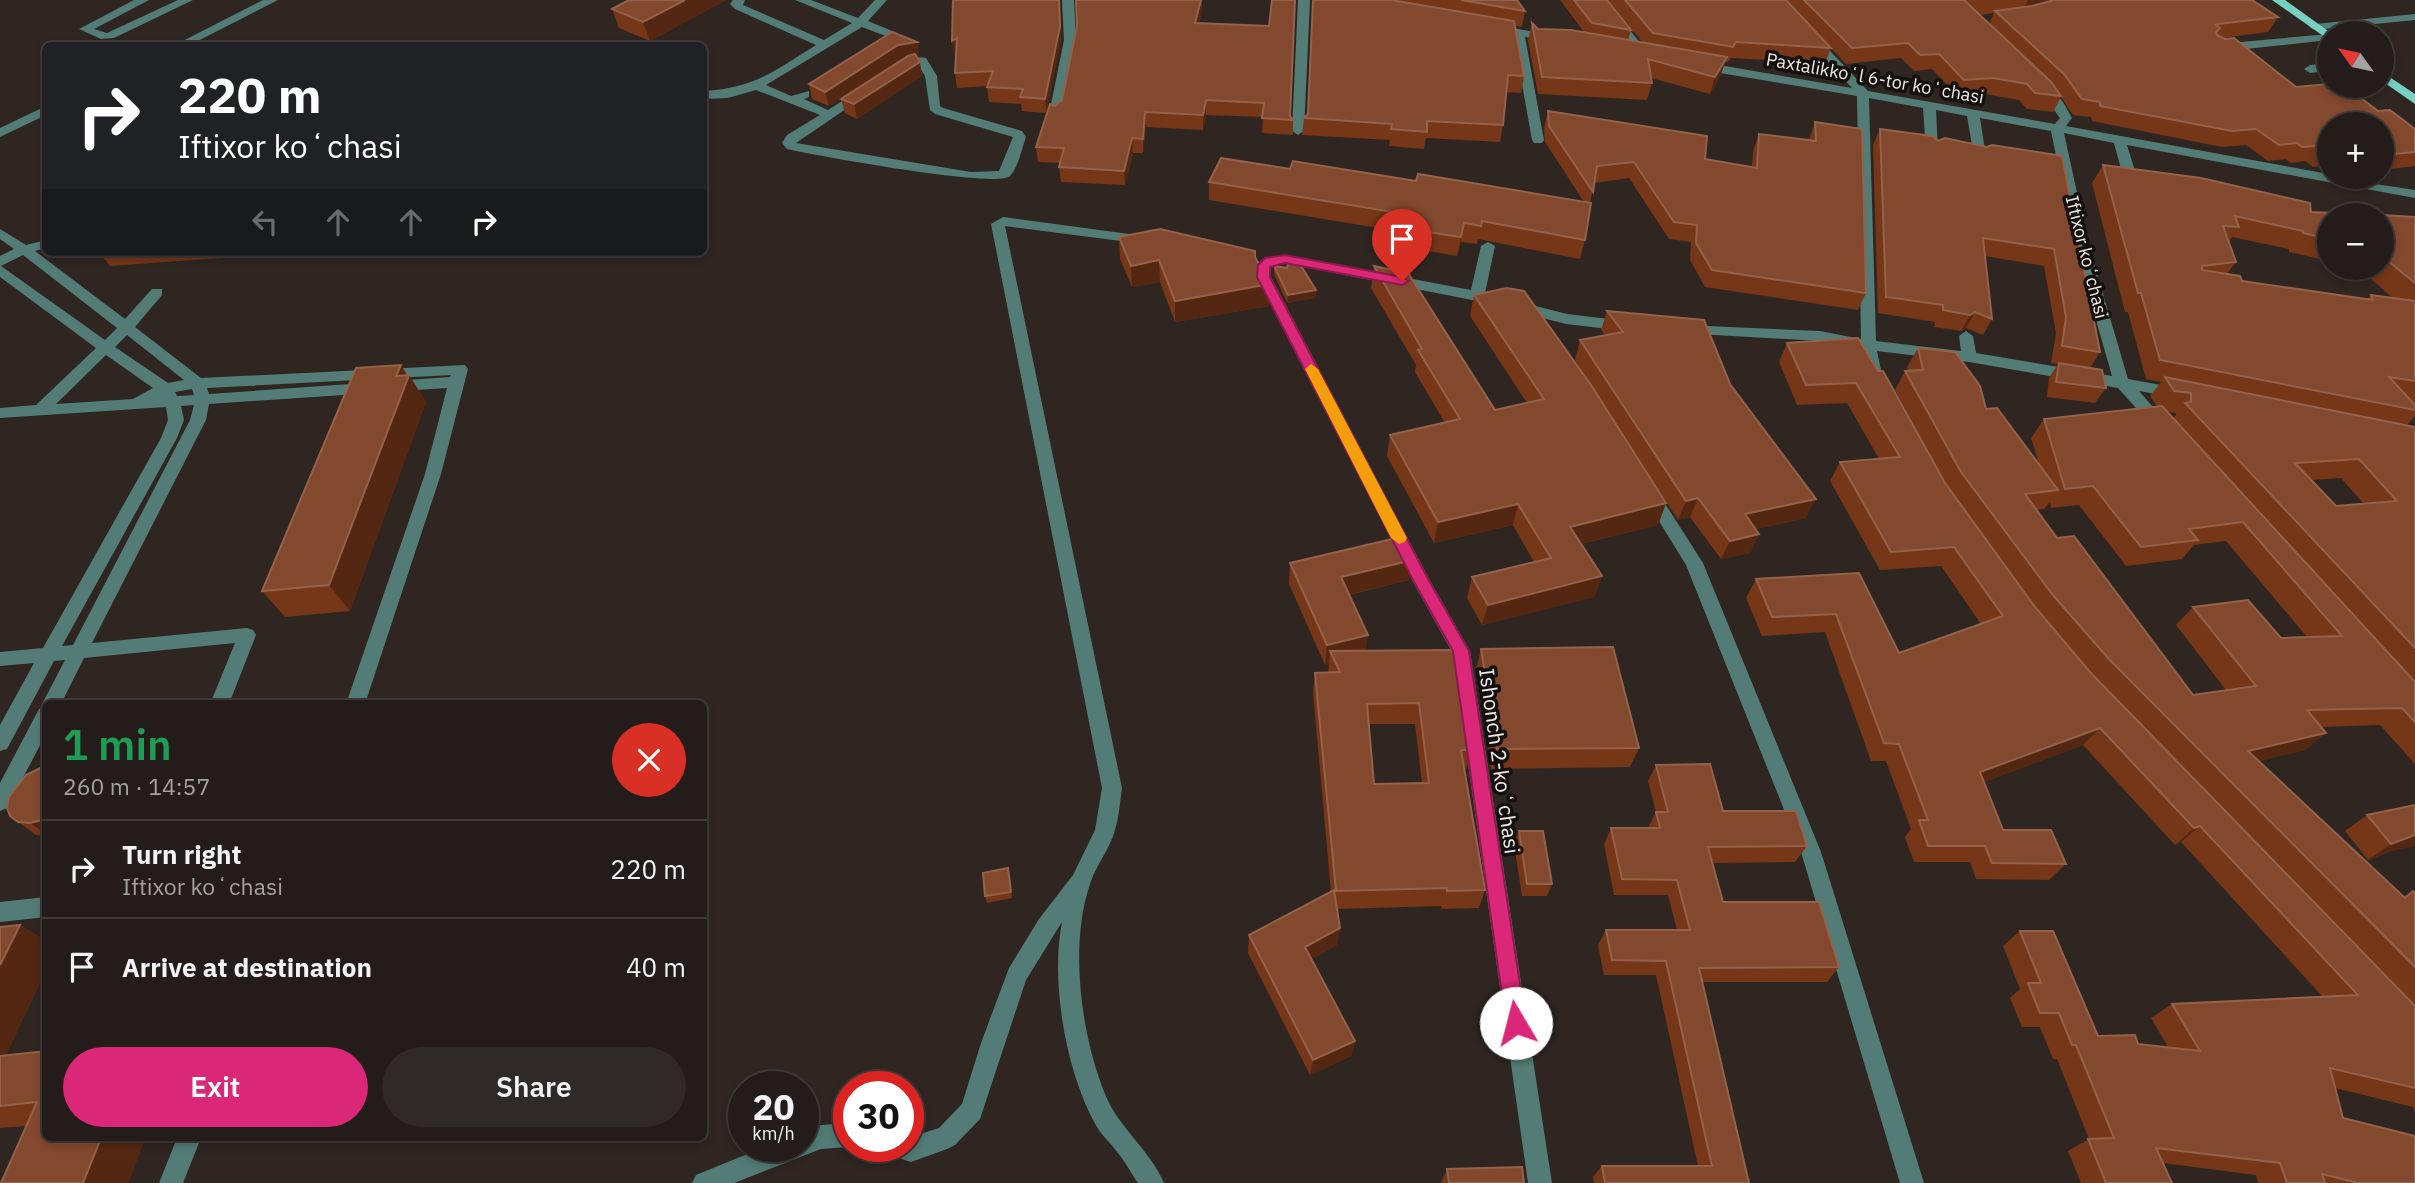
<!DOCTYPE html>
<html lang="en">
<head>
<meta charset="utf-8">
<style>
	body { margin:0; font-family:"IBM Plex Sans",sans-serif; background:#2f2927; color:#f1f3f6; height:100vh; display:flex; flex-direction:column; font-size:26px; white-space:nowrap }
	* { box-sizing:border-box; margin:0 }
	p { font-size:23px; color:#a3a1a2 }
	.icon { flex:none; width:38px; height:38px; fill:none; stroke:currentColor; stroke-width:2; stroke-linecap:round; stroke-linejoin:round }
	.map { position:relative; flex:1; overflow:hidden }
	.side { position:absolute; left:42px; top:700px; width:665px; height:441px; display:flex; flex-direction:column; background:#231c1a; border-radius:10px; box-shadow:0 4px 10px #0003,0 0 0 2px #403a39 }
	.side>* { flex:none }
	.banner { position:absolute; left:42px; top:42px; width:665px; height:214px; border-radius:10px; box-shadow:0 4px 10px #0003,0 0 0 2px #403a39; background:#202124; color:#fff; overflow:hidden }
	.needle { width:46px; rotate:303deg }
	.controls { position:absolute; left:2317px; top:21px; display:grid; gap:14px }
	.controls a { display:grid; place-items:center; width:77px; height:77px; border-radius:50%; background:#231c1a; box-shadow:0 4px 10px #0003,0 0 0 2px #403a39; font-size:35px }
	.speed { position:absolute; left:728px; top:1071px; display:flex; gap:14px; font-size:35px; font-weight:700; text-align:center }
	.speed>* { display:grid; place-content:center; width:91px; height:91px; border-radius:50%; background:#231c1a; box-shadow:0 4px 10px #0003,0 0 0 2px #403a39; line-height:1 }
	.speed small { font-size:18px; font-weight:400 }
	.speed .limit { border:10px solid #d22; background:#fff; color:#111 }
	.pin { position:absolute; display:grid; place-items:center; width:60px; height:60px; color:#fff; margin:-72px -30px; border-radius:50% 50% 50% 0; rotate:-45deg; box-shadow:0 0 7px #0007 }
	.pin .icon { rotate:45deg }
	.me { position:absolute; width:77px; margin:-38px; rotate:352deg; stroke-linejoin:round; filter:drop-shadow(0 0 5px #0008) }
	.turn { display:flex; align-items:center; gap:24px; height:147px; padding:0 21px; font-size:32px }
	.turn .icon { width:91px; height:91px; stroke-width:2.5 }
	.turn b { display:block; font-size:49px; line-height:60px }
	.lanes { display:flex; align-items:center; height:66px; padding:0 21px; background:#0003; justify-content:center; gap:35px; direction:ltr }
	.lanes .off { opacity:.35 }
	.round { display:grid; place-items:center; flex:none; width:74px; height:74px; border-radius:37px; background:#2f2927 }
	.headline { display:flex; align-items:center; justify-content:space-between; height:119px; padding:0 21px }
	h1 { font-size:42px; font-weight:600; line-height:52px; color:#1e9e55 }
	.button { display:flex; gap:14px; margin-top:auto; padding:14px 21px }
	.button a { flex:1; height:80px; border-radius:42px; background:#db2777; color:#fff; font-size:28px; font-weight:600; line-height:80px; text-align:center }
	.button a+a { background:#2f2927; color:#f1f3f6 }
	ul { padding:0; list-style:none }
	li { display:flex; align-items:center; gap:21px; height:98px; padding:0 21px; border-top:2px solid #403a39 }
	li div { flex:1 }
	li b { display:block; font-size:26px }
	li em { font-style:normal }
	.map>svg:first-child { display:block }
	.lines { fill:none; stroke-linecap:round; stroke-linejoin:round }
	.minor { fill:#527c75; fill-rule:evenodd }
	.major { fill:#76d1c2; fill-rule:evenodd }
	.wall { fill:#763618; fill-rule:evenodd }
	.shaded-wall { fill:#542712 }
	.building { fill:#83492e; stroke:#94624b; stroke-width:2; fill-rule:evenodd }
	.route { fill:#db2777; stroke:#8e194d; stroke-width:2 }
	.slow { fill:#f59e0b }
	.labels { text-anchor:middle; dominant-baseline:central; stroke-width:7; stroke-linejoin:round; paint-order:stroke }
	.far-street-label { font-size:18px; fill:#f0eae7; stroke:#14100e }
	.street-label { font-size:21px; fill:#f0eae7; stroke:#14100e }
</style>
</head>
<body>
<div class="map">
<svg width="2415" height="1183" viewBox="0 0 2415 1183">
	<rect width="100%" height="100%" fill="#2f2622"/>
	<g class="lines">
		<path class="minor" d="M134,0H149L94,29L107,33L178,0H193L114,38L101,39L79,29Z
			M263,0H278L188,46H173Z
			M733,0H745L743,5L824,40L852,23L795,0H811L858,18L875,0H887L868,21L897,33L898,40L883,49H875V45L888,37L862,27L766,85L791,96L809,91V97L804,99L828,110L858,91L868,94L796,143L971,172L999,171L1013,137L935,114L930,110L925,76L918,65L900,73L894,69C902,61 915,56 926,58L937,76L940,106L943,108L1022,131L1026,137C1022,148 1018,168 1010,176C997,189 814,155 787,149L782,143L787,135L820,115L756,90L728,98L704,99V91C755,88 774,71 816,45L735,9L730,4Z
			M1062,0H1074L1076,40L1061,114L1055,118L1049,114L1064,40Z
			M1298,0H1310L1304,131L1298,135L1292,131Z
			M1594,0H1606L1649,54V58H1641Z
			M2415,14V20L2315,30L2309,27L2315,24Z
			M1492,24L1550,35L1556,38L1550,41L1525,37L1544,140L1542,143H1534L1532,140L1513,34L1488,29V25Z
			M2329,34V40L2218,52L2212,48L2218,44Z
			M1812,35L1816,36L1868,91L2055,124L2060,118L2036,86L2042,82L2046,83L2063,102L2072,118L2066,126L2329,174V177L2415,190V198L2127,145L2139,184L2132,188L2125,184L2114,143L2064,133L2088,243L2128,379L2178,388L2186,393L2178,398L2139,391L2167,423L2159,428L2153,427L2118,388L1969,362L1877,351L1881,370L1886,380L1878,385L1873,384L1865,370L1862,349L1820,341L1680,333L1678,330L1685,325L1820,331L1861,339L1857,96L1702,70L1696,66L1702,62L1852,88L1808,40L1806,38ZM1869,98L1923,108L1926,151L1932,155L1938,151L1936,110L1967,116L1974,157L1980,161L1986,157L1980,118L2051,131L2074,243L2112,376L1976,353L1973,336L1966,331L1959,336L1961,351L1876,341Z
			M585,40L595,46L581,45L579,43Z
			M2329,63V71L2310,73L2304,69L2310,65Z
			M46,106V115L0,137V128Z
			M1003,217L1144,236L1151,240L1144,244L1005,226L1122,788C1120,802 1119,817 1115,830C1110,849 1096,865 1090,884C1069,945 1081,1035 1105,1094C1118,1127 1150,1150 1164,1183H1138C1131,1173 1125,1161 1117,1152C1111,1143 1102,1136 1097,1127C1066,1073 1050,982 1062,922L1026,980L980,1119L955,1145L947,1149L911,1162L887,1154L883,1146H908V1138L939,1128L962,1104L981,1043L1009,968L1039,919L1073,875L1095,830L1102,788L991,224Z
			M0,229L26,245L46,240V248L35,251L125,319L152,289H162V295L135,327L201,378L465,365L468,369L441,474L365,704H346L425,474L447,388L209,404L206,420L92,643L247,628L253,630L256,635L229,704H210L235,643L84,658L61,704H46V734L7,808L0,811V783L39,709L44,708L42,704L65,660L54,661L7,749L0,751V725L34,663L0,666V652L43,648L161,438L168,420L166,407L0,418V408L36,405L96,348L0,277V256L14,249L0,239ZM23,255L117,328L105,340L1,266ZM127,335L184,380L168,383L115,347ZM106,355L153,388L133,399L56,404ZM451,375L450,377L209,394L207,388ZM192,389L194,395L177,396L175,392ZM194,405L190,420L73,645L62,646L177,438L184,420L181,406Z
			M1488,242L1495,246L1485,293L1567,314L1626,321L1633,326L1626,331L1566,324L1477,301L1285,263L1271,267V277L1428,577L1470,651L1552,1183H1528L1452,652L1412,580L1257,277V266L1265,258L1285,255L1471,290L1481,246Z
			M1651,489L1657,491L1703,563L1821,852L1924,1183H1900L1801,852L1686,565L1643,495Z
			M46,897V917L0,922V902Z
			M849,1123V1147L821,1149L734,1183H692L696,1175L767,1146H803V1132L821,1125Z
			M177,1138H201L183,1183H159Z"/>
		<path class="major" d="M2272,0H2285L2331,33L2329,40Z
			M2382,72L2415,94V104L2382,81Z"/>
	</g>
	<path class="wall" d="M726,0L650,41L619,28L612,9Z
		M953,0H1060L1061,40L1046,113L1022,111L1021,104L989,102L987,86L957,88L955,73L956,55L954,56Z
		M1076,0H1202V11L1199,23L1269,26L1295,7L1290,116L1293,120V135L1262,133L1263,117L1206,115L1203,130L1146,127L1143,153H1133L1125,185L1061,182L1059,167L1060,163L1038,162L1036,147L1055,106L1062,100L1077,26Z
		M1313,0H1517L1525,11L1522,27L1515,26L1524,76L1521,93L1506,92L1503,125L1500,142L1426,138L1424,149L1389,146L1390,140L1302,135L1304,118L1307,115Z
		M1560,0H1607L1631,30L1628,40L1643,43L1608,0H2252L2278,17L2268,32L2222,38L2296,87L2378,111L2415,129V166L2382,170V124H2329V165L2313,167L2305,161L2291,163L2286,159L2268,161L2246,145L2222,147L2092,121L2091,117L2073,115L2061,97L2053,112L2027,109L2019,100L1985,94L1957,96L1932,69L1914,71L1901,58L1846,64L1831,48L1825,63L1731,58L1728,62H1725L1721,74L1710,94L1651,78L1652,83L1647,100L1538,94L1528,40L1532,23L1538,29L1584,32ZM1994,13L1989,24L1980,15Z
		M917,42L919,56L917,57L922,76L857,119L845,113L841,99L903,59L901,60L829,106L812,99L809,84Z
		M1548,111L1705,159L1752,167L1753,151L1759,134L1809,140L1815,122L1866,293L1858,310L1705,287L1690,260L1691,242L1669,239L1629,178L1594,183L1590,203L1585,240L1580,259L1478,239L1477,244L1461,242L1457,256L1412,248L1414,234L1209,200V182L1290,169L1416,181L1584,202L1545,142L1544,128Z
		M1880,129L1938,141L2062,156L2100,352L2090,368L2106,388L2095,403L2047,397L2049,378L2058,364L2051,363L2056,333L2044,266L1985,256L1992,319L1983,335L1966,328L1961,331L1934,327L1935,322L1878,313L1873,145Z
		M2103,165L2311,212L2329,215V261L2289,252V249L2232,237L2229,242L2236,262L2227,274L2242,281L2367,299L2371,295L2393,298L2358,268H2382V215L2415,217V403L2412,402L2415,405V416L2407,425L2415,427V764L2380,725L2321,727L2326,733L2305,750L2259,761L2404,897L2413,891L2415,893V1113L2413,1107L2335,1088L2343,1118L2415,1183H2258L2256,1175L2163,1163L2172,1183H2081L2068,1151L2089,1139L2057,1059H2053L2040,1027H2022L2010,998L2020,989L2003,946L2020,931L2098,1036L2138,1044L2168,1047L2151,1018L2172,1004L2322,996L2181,842L2175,845L2083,745L1984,782L2003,830L2066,864L2049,880L1976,879L1970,862H1914L1905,837L1911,829L1886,761H1871L1825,632L1762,636L1746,598L1756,579L1859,573L1899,653L1981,624L1941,566L1880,570L1830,481L1840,462L1879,459L1847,403L1797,405L1779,362L1787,343L1858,338L1945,483L1895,390L1905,371H1908L1907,367L1918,348L1986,409L2039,464L2031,438L2044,419L2157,406L2150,396L2161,382L2146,379L2128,312H2125L2092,183ZM2167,412L2176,413V415L2173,418ZM2341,478L2364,504L2336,506L2311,480ZM2050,502L2051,508L2079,505L2126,566L2182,559L2194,545L2226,541L2307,637L2281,638L2193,607L2176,625L2226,690L2193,695L2057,538L2036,510L2044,509Z
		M1119,237L1255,257L1270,284L1269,306L1175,322L1160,282L1132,287L1120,259Z
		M99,252H307L110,266Z
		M1274,266L1316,290L1315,298L1287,303L1274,274Z
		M1374,266L1495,410L1527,403L1470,316L1474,295L1586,378L1575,360L1580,340L1605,335L1601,330L1607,311L1730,384L1806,518L1756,529L1759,534L1750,553L1721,559L1690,517L1678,520L1608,412L1666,503L1658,525L1581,544L1602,576L1594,597L1482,625L1467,598L1472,577L1534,562L1513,525L1434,543L1387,456L1390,435L1445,423L1415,372L1416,365L1371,288Z
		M401,365L407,375H409L426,402L350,611L285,617L262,591Z
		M1290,563L1409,580L1349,595L1366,651L1472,750L1466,769H1465L1485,890L1479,908L1442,909L1441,906L1337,909L1340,928L1337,945L1312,959L1355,1041L1351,1056L1310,1075L1248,953L1249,935L1331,892L1313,693L1315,673L1328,672L1329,664L1325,665L1289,584ZM1369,724H1415L1422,783L1374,784Z
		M1481,649L1639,748L1630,767L1491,769L1476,670Z
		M46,765V836L36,835L10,816Z
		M1656,765L1723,811L1807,846L1795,862L1712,863L1723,902L1839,967L1827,982H1702L1749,1183H1594L1593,1177L1602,1166H1698L1656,975H1604L1598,945L1606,930H1677L1668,895H1614L1604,844L1611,828H1648L1656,812L1648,781Z
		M2415,805L2389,852L2368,860L2345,831L2367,815Z
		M1519,831L1552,884L1547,896H1522L1514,844Z
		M1010,874L1012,898L987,903L985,896Z
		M20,925L46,941V970L6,1055L46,1051V1138H145L128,1183H1L26,1126L0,1128V927Z
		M1447,1169L1524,1183H1441Z"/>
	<path class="shaded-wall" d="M685,0H726L650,41L643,22Z
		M1059,0L1061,40L1046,113L1045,99Z
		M1201,0L1202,11L1195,37V23Z
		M2028,0H2060L2023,10Z
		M957,38L959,52L954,56L952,41Z
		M917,42L919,56L901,60L829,106L825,92L898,45Z
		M1727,57L1721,74L1710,94L1715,77Z
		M920,62L922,76L857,119L854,104Z
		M1206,100V115L1203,130V115Z
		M1145,112L1146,127L1143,153V139Z
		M1132,138L1133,153L1125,185L1124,171Z
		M1464,223L1461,242L1457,256L1461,237Z
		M1159,260L1160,282L1132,287L1131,266Z
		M1270,284L1269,306L1175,322V301Z
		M1316,290L1315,298L1287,303L1288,295Z
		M1975,312L1966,328L1961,331L1970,315Z
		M401,365L408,377L409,375L426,402L350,611L329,585Z
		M1698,498L1690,517L1678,520L1686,501Z
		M1816,499L1806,518L1737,533L1745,514Z
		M1666,503L1658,525L1563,548L1570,527Z
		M1518,504L1513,525L1434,543L1438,522Z
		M1759,534L1750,553L1721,559L1730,541Z
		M1413,560L1409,580L1338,597L1341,577Z
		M1602,576L1594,597L1482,625L1488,605Z
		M1368,635L1365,655L1330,651L1329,664L1325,665L1327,645Z
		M2100,728L2083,745L1965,789L1980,772Z
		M2326,733L2305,750L2228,768L2248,751Z
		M46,819V834L30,823Z
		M2200,826L2181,842L2175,845L2194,828Z
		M2415,835V846L2389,852L2368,860L2391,844Z
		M20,925L46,941V970L0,1068V965Z
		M1340,928L1337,945L1303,964L1305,947Z
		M1355,1041L1351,1056L1310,1075L1313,1060Z
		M101,1138H145L128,1183H83Z"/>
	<path class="building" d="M629,0H685L643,22L612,9Z
		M953,0H1059L1060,26L1045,99L1020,97L1023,89L987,87L993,71L955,73L957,38L952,41Z
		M1076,0H1201L1195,23L1269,26L1272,0H1295L1290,116L1293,120L1262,118L1264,103L1206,100L1203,115L1145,112L1143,139L1132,138L1124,171L1059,167L1064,148L1036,147L1050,104L1055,106L1062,100L1077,26Z
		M1313,0H1391L1514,21L1524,76L1508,75L1503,125L1427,121V132L1391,129L1392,124L1304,118L1308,114Z
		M1461,0H1517L1525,11Z
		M1574,0H1607L1631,30L1592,23Z
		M1625,0H1786L1831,48L1736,42L1733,47L1653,33Z
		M1804,0H1964L2051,82L2061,96L2035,93L2027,84L1993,78L1964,80L1939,54L1920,55L1908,43L1852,48Z
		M2054,0H2252L2278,17L2218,24L2216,25L2220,28L2216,32L2217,35L2225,39L2234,38L2296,87L2329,84V86H2345L2378,111L2390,110L2415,129V152L2382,155V124H2329V151H2324L2317,146L2302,147L2297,143L2279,145L2256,129L2232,131L2100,106V102L2082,99L2064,74L1995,11L2032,6Z
		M1532,23L1538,29L1571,30L1727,57L1715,77L1648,59L1652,83L1542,77Z
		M892,32L917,42L898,45L825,92L809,84Z
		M915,54L920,62L854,104L841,99L908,56Z
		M1548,111L1707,136L1705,159L1757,168L1759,134L1816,141L1815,122L1862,129L1866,293L1712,270L1696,243L1697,225L1674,222L1634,162L1597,166L1593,192L1549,126Z
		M1880,129L1932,136L1938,141L1945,138L1987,147L1992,145L2062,156L2100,352L2062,346L2066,317L2054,249L1983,238L1992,319L1975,312L1970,315L1943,310V305L1886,297Z
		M1221,158L1290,169L1293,161L1416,181L1418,174L1591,203L1585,240L1482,221L1481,226L1464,223L1461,237L1414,230L1418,216L1209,182Z
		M2103,165L2201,178L2310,203L2311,212L2380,215H2329V239L2303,233V231L2235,216L2239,227L2223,226L2236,262L2202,266V270L2240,276L2242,281L2373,300L2371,295L2415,301V381L2389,377L2415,405V410L2160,360L2141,293H2138Z
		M2382,215L2415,217V283L2382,256Z
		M1160,229L1255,251V257L1270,284L1175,301L1159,260L1131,266L1119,237Z
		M1289,259L1298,261L1316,290L1288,295L1274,266L1287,268Z
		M1374,266L1408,273L1495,410L1544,399L1474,295L1507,288L1524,291L1591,385L1666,503L1570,527L1602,576L1488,605L1472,577L1551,558L1518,504L1438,522L1390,435L1460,419L1418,350L1422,349Z
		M1607,311L1704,320L1730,384L1816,499L1745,514L1759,534L1730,541L1698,498L1686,501L1580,340L1623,332Z
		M1858,338L1878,371H1883L1945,483L2035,607L2090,672L2415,1006V1088L2330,1068L2343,1118L2415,1136V1183H2358L2322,1174L2325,1183H2287L2280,1163L2156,1148L2172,1183H2106L2088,1139L2114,1138L2076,1045H2072L2059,1013H2040L2028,983H2041L2020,931H2053L2098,1036L2135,1035L2138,1044L2200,1051L2172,1004L2358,995L2200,826L2194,828L2100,728L1980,772L2003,830H2051L2066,864L1992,863L1985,846H1928L1919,820H1928L1899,744L1884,743L1836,614L1772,617L1756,579L1859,573L1899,653L2003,616L1954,547L1891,552L1840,462L1900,457L1856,383L1806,385L1787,343Z
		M1918,348L1955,352L1980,386L1986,409L1997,408L2058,490L2025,494L2057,538L2074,536L2193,695L2256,686L2193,607L2248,600L2281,638L2342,636L2243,522L2189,529L2198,540L2141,547L2093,486L2065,489L2044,419L2162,406L2415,682V722L2402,708L2307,710L2326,733L2248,751L2405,898L2413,891L2415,893V967L2108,658L2052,594L1961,472L1905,371L1923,370Z
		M2059,363L2102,370L2106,388L2056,382Z
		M401,365L396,376L409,375L329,585L262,591L356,368Z
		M2165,377L2415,427V648L2185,403L2191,402V393L2174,391ZM2359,459L2397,501L2336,506L2295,463Z
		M1401,537L1413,560L1341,577L1368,635L1327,645L1290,563Z
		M1613,647L1639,748L1497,749L1481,649Z
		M1457,650L1472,750H1461L1485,890L1447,891V888L1336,891L1315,673L1340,672L1330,651ZM1419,703L1429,783L1374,784L1367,704Z
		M1710,764L1723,811H1796L1807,846L1708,847L1723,902H1819L1839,967L1699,968L1749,1183H1605L1602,1166H1712L1666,961L1612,960L1606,930H1690L1677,880L1622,879L1611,828H1660L1656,812H1668L1656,765Z
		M46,765V819L30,823L18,822L10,816L7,808L9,797L26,775Z
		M2415,805V835L2391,844L2367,815Z
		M1519,831H1543L1552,884H1527Z
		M1008,868L1011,892L985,896L983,873Z
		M1334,890L1340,928L1305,947L1355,1041L1313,1060L1249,935Z
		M20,925L0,965V927Z
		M46,1051V1138H101L83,1183H1L37,1102L0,1106V1056Z
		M1522,1167L1524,1183H1449L1447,1169Z"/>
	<path class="route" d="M1285,255L1402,277L1409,281L1402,285L1285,263L1270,267V277L1427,577L1469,651L1526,1023L1523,1030L1516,1033L1509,1030L1506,1023L1453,651L1413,580L1257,277L1258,265L1265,258Z"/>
	<path class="slow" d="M1311,364L1318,369L1407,538L1405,542L1399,544L1391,538L1305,369Z"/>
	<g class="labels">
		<g class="far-street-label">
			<text transform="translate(1875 78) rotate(10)">Paxtalikkoʻl 6-tor koʻchasi</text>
			<text transform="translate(2087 257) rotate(76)">Iftixor koʻchasi</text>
		</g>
		<g class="street-label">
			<text transform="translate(1500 761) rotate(82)">Ishonch 2-koʻchasi</text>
		</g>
	</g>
</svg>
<div class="controls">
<a><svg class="needle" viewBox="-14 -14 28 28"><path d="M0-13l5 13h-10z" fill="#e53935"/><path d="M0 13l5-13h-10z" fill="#a3a1a2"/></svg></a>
<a>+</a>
<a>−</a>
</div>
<div class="speed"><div>20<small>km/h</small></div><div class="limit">30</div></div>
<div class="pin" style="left:1402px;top:281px;background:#d93025"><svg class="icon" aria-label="arrive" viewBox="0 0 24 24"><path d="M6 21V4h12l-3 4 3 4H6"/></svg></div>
<svg class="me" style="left:1516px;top:1023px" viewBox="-20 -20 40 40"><circle r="19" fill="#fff"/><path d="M0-13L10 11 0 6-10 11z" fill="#db2777"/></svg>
<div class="banner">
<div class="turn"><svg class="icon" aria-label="right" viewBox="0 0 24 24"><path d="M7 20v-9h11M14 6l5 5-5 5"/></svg><div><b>220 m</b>Iftixor koʻchasi</div></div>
<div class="lanes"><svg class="icon off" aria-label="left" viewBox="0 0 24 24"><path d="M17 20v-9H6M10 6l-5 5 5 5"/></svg><svg class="icon off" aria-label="ahead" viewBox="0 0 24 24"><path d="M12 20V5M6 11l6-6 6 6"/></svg><svg class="icon off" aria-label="ahead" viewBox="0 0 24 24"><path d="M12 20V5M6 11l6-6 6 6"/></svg><svg class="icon" aria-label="right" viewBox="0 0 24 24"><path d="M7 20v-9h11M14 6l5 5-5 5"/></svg></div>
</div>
<section class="side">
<div class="headline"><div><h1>1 min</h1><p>260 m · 14:57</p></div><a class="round" style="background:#d93025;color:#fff"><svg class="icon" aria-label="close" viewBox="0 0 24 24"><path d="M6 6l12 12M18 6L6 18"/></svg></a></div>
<ul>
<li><svg class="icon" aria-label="right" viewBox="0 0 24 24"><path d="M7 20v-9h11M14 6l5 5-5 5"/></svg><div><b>Turn right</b><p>Iftixor koʻchasi</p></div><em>220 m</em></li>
<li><svg class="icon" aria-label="arrive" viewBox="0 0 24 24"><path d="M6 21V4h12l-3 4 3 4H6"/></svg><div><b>Arrive at destination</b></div><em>40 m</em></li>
</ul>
<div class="button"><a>Exit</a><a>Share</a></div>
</section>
</div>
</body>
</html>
